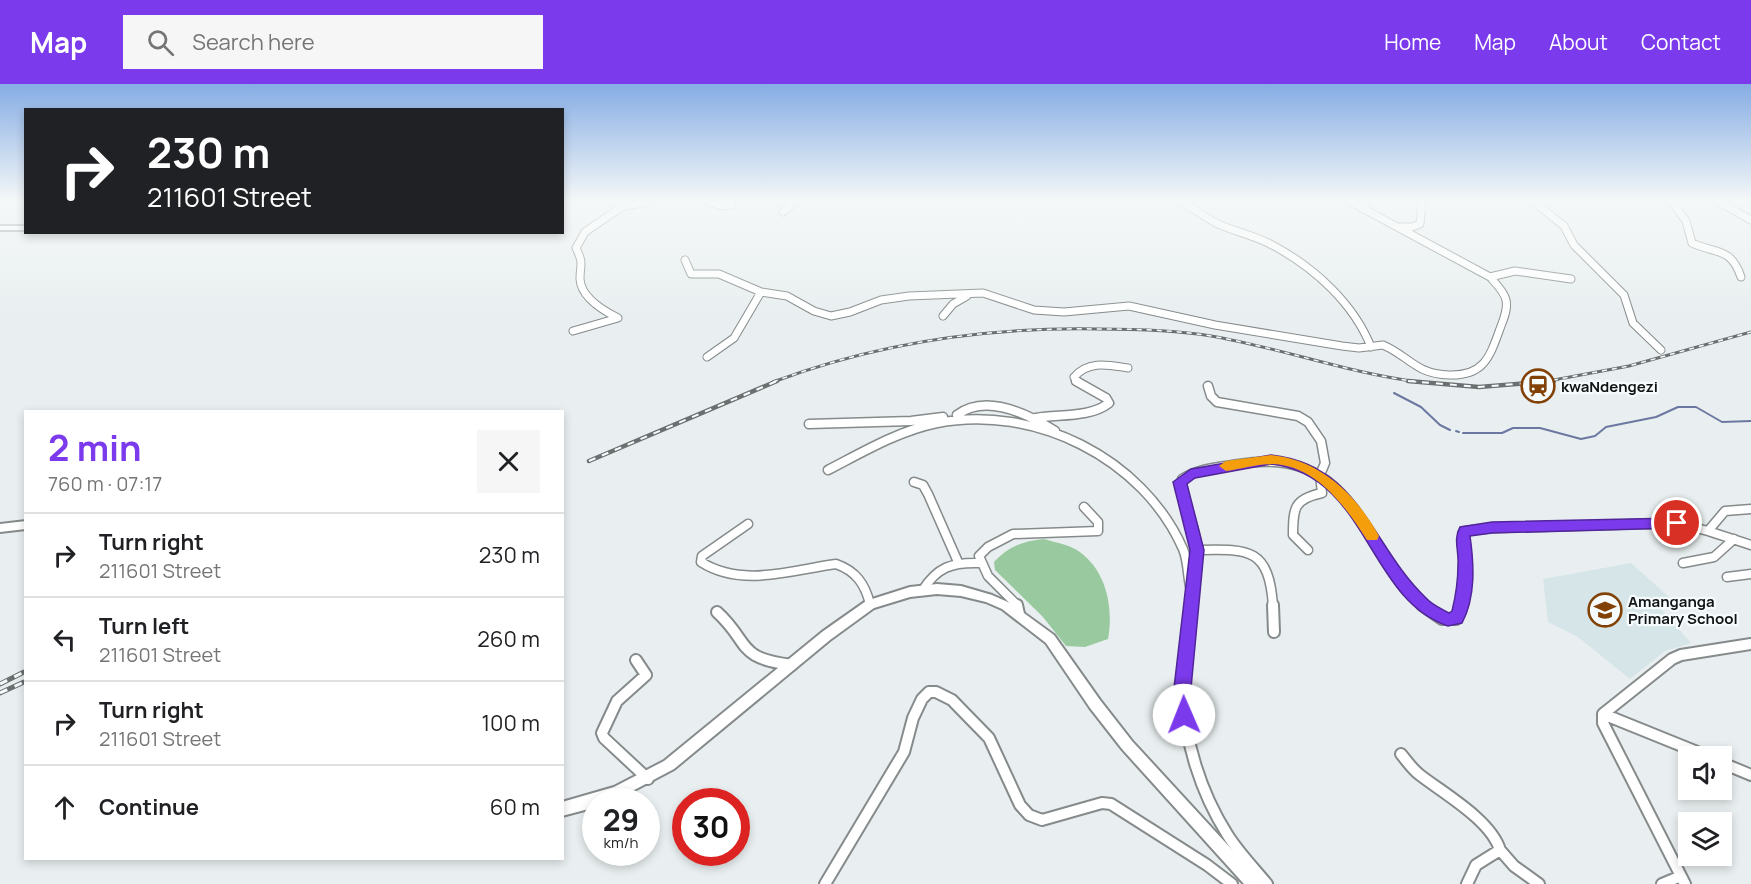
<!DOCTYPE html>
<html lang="en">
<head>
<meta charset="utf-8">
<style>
	body { margin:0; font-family:Manrope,sans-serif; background:#f6f6f6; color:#202124; height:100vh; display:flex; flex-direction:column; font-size:22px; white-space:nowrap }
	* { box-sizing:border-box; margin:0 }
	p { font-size:20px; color:#757577 }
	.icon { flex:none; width:33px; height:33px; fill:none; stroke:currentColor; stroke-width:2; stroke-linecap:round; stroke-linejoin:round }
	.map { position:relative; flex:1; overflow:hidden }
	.details { position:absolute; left:24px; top:326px; width:540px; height:450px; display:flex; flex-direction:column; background:#fff; border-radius:0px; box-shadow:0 3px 9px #0003 }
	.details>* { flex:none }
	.banner { position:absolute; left:24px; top:24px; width:540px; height:126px; border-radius:0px; box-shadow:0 3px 9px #0003; background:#202124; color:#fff; overflow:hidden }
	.fabs { position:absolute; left:1678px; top:662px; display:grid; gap:12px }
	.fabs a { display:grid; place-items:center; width:54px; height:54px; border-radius:0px; background:#fff; box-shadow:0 3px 9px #0003; font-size:30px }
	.speed { position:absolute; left:582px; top:704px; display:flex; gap:12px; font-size:30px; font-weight:700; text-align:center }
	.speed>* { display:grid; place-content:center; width:78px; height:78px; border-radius:50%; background:#fff; box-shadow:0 3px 9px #0003; line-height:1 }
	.speed small { font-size:15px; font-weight:400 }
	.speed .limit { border:9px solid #d22; background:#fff; color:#111 }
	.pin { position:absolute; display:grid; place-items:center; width:51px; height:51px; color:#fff; margin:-26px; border:3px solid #fff; border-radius:50%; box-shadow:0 2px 6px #0007 }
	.me { position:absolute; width:66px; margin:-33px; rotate:359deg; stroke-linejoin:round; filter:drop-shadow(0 0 4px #0008) }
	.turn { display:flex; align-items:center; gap:21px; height:126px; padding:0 24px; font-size:27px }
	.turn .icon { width:78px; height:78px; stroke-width:2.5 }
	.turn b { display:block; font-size:42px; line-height:51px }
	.round { display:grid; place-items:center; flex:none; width:63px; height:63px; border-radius:0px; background:#f6f6f6 }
	.head { display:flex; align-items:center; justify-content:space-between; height:102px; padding:0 24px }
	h1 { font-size:36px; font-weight:700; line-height:45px; color:#7c3aed }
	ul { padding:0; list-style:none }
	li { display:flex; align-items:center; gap:18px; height:84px; padding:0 24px; border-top:2px solid #e0e0e0 }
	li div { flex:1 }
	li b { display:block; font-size:22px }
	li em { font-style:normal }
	header { display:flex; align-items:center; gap:36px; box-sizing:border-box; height:84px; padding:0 30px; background:#7c3aed; color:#fff }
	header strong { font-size:28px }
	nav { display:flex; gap:33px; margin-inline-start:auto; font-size:21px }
	.search { width:420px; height:54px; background:#f6f6f6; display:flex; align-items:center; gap:15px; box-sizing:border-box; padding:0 21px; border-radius:0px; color:#757577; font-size:22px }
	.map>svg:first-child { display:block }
	.built { fill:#d6e5e8 }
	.green { fill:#99c99f }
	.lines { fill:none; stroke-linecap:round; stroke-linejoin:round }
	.stream { stroke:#6c78a1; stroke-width:2 }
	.minor-far2-casing { stroke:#858a8b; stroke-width:9 }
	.minor-far1-casing { stroke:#858a8b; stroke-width:11 }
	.minor-casing { stroke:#858a8b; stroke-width:14 }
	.tertiary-casing { stroke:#858a8b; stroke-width:4 }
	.minor-far2 { stroke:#fff; stroke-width:7 }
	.minor-far1 { stroke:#fff; stroke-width:8 }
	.minor { stroke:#fff; stroke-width:10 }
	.tertiary { fill:#fff; fill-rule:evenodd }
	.rail-far2-casing { stroke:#6b6f70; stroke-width:3 }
	.rail-far1-casing { stroke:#6b6f70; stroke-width:4.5 }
	.rail-casing { stroke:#6b6f70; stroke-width:5 }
	.rail-far2 { stroke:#f6fcfd; stroke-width:1.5; stroke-dasharray:5; stroke-linecap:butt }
	.rail-far1 { stroke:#f6fcfd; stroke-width:2; stroke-dasharray:7; stroke-linecap:butt }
	.rail { stroke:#f6fcfd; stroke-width:3; stroke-dasharray:8; stroke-linecap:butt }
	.route { fill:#7c3aed; stroke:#51269a; stroke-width:1.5 }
	.slow { fill:#f59e0b }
	.labels { text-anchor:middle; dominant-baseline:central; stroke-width:4.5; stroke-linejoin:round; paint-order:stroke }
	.poi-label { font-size:15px; font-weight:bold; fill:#111314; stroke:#f6fcfd; text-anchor:start }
</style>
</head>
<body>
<header>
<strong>Map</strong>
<div class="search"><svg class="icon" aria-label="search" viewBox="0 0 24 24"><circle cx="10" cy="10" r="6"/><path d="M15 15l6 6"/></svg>Search here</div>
<nav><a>Home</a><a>Map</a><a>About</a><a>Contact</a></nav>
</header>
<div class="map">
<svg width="1751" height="800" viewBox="0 0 1751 800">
	<rect width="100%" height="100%" fill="#e9eff0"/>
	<path class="built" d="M1631,479L1669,513L1653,516L1691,559L1665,567L1630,595L1578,553L1548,538L1543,495Z"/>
	<path class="green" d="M1044,455C1054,458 1066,460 1075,465C1106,483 1114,523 1108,555L1085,563L1066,562L1043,533L995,486L994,478C1009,462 1023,457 1044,455Z"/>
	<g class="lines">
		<path class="stream" d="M1394,309L1421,323L1440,341L1450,346
			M1456,347L1459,348
			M1463,349H1502L1513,344H1540L1581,355L1595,352L1606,343L1656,333L1678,323H1696L1722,338L1751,337"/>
		<g class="minor-far2-casing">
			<path id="minor-far2" d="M709,118L722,122L732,121
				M1183,118C1194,125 1206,134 1218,140C1236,148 1257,152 1274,162C1315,184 1354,220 1371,263
				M1534,118L1564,142L1574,161L1624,211L1633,239L1661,266
				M1672,118L1686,137L1692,159C1716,170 1731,163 1741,193
				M1719,118L1751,136
				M783,128L795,118
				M1399,143H1412L1420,140L1422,118
				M685,176L691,190H719L761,208
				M1490,193L1515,187L1571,195
				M943,232L953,220L967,212
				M573,247L618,234C604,227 581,214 580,195C580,180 584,180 576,164L585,148L623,122L649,118
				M707,273L734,254L761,208L787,212L814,227L831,232L850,228L881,216L909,212L983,209L1034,226L1064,228L1129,222L1215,241L1342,262L1359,264L1383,261C1409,272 1415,290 1449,291C1485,292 1490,272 1501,242C1504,234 1508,225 1506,216C1504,207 1496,200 1490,193L1351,118
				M1078,298L1074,293C1089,276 1108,281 1128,284"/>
		</g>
		<g class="minor-far1-casing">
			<path id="minor-far1" d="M1208,302L1211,312L1217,318L1298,332L1308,338L1321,357L1325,379L1320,391L1322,409C1294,415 1293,424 1293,451L1308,466
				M957,331C986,309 1028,330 1055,347
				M1036,334C1059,330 1090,334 1109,319L1106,314L1076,297
				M809,340L911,337L943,333
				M828,386C863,368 898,347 937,339C1034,320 1143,374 1183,465C1189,479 1187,496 1192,510
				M914,398L923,401L928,410L958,478
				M748,440L702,472L701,478C742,504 791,486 836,480C856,487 865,500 870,520
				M1708,447L1751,461
				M1197,466C1248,465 1269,463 1273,522
				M1683,479L1714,473L1734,455
				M1727,493L1751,490
				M922,507C937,483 952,478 980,479
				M1018,522L988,492L979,472L988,463L1013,450L1098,447V438L1084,423
				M1192,522C1195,500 1200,477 1196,455C1192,434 1182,417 1182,395C1199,384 1219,383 1239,380C1354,361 1360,459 1424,522
				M1461,522L1466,490L1463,457L1465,447L1492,444L1677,439L1708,447L1725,427L1751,425"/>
		</g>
		<g class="minor-casing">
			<path id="minor" d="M1017,521L1019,530
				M1192,521C1189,549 1183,579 1183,607C1184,656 1201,709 1227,750C1238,768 1254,784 1267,800
				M1273,521L1274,548
				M1422,521L1442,535H1456L1462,521
				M717,528C751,559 735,574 792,581
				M636,576L646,591L617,617L602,649L604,654L648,695
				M1603,630L1707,672
				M1401,670C1407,677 1412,685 1420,691C1443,709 1491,736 1500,766L1476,781L1467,800
				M1722,679L1751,691
				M1500,766L1514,782L1539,800
				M825,800L904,668L913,634L922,615L929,608H936L952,616L989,654L1020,721L1029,731L1042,736L1102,719L1111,720L1207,781L1232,800
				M1662,800L1681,792
				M1685,800L1603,639V630L1672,575L1681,571L1751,560"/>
		</g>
		<g class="tertiary-casing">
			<path id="tertiary" d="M0,142H26V146H0Z
				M26,437V445L0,448V440Z
				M937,500L961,502L992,511L1010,519L1054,551L1100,616L1132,657L1259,795L1261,800H1244L1122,665L1090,624L1046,559L1002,525L986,518L961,512L937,510L910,513L874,524L830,556L674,685L623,712L611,717H596V723L562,732V718L614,703L664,677L822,548L866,517L910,503Z"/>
		</g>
		<use href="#minor-far2" class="minor-far2"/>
		<use href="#minor-far1" class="minor-far1"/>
		<use href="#minor" class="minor"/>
		<use href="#tertiary" class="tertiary"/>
		<g class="rail-far2-casing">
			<path id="rail-far2" d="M773,298C877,259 987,243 1098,245C1136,245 1174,246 1211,252C1281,264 1348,289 1419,298
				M1543,298L1629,282L1751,248"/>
		</g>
		<g class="rail-far1-casing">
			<path id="rail-far1" d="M1408,297L1479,303L1554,297
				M589,377L777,297"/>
		</g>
		<g class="rail-casing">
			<path id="rail" d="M0,600L24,588
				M0,609L24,598"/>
		</g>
		<use href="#rail-far2" class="rail-far2"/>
		<use href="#rail-far1" class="rail-far1"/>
		<use href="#rail" class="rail"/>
	</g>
	<linearGradient id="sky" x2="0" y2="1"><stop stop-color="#86ade4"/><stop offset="0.51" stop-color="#f5f8f8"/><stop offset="1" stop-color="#f5f8f8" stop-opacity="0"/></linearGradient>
	<rect width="1751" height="230" fill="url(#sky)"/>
	<path class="route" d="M1271,371C1361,381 1371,462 1426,514C1432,521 1442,525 1449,529L1452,527C1456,511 1458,496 1458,480C1459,467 1453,455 1460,443L1492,438L1677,434L1684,439L1677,444L1492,449L1470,452C1474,480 1476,513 1462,539L1448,542C1367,515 1368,391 1271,380L1195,394L1187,400L1204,466L1191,604L1192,631L1190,636L1184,638L1178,636L1175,631L1174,604L1190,466L1173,398L1191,385Z"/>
	<path class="slow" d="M1271,371C1320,376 1356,410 1379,452L1377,456H1367C1346,423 1316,381 1272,380C1257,380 1241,385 1226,387L1219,382L1226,377Z"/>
	<defs>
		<g id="station-ring" transform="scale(1.725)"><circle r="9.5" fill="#f6fcfd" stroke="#824207" stroke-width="1.5"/><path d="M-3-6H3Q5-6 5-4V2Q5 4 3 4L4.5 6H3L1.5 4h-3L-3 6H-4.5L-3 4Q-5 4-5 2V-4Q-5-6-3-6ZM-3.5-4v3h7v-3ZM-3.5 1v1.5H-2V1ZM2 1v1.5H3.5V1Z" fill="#824207"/></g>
		<g id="school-ring" transform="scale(1.725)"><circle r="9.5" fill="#f6fcfd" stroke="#824207" stroke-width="1.5"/><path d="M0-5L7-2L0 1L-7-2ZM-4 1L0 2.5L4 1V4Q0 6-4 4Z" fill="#824207"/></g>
	</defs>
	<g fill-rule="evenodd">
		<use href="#station-ring" x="1538" y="302"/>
		<use href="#school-ring" x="1605" y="526"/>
	</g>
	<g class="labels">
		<g class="poi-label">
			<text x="1561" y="302">kwaNdengezi</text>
			<text x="1628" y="517">Amanganga<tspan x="1628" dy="17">Primary School</tspan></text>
		</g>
	</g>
</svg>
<div class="fabs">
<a><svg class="icon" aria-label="sound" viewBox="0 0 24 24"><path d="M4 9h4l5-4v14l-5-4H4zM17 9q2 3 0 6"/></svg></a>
<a><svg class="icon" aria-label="layers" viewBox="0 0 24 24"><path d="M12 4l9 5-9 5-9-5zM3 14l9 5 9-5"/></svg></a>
</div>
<div class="speed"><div>29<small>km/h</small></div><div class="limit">30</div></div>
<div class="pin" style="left:1677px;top:439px;background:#d93025"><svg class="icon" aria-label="arrive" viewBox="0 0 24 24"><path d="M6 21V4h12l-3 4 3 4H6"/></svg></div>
<svg class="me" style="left:1184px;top:631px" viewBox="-20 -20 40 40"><circle r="19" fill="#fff"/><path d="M0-13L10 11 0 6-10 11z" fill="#7c3aed"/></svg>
<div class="banner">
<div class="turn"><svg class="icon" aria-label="right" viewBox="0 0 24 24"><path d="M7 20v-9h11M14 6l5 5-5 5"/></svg><div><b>230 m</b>211601 Street</div></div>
</div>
<section class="details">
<div class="head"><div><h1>2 min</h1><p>760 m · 07:17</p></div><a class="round"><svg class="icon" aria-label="close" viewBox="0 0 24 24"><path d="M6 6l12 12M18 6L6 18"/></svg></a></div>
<ul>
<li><svg class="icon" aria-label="right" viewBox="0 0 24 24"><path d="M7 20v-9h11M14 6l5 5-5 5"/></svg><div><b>Turn right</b><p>211601 Street</p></div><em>230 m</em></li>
<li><svg class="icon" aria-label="left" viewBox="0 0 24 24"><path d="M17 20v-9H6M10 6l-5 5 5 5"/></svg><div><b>Turn left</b><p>211601 Street</p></div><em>260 m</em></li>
<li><svg class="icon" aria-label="right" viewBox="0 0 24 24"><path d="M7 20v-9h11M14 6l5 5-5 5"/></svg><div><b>Turn right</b><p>211601 Street</p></div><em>100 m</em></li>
<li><svg class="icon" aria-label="ahead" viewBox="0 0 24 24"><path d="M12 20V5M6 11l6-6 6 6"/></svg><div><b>Continue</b></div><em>60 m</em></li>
</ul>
</section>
</div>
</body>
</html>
